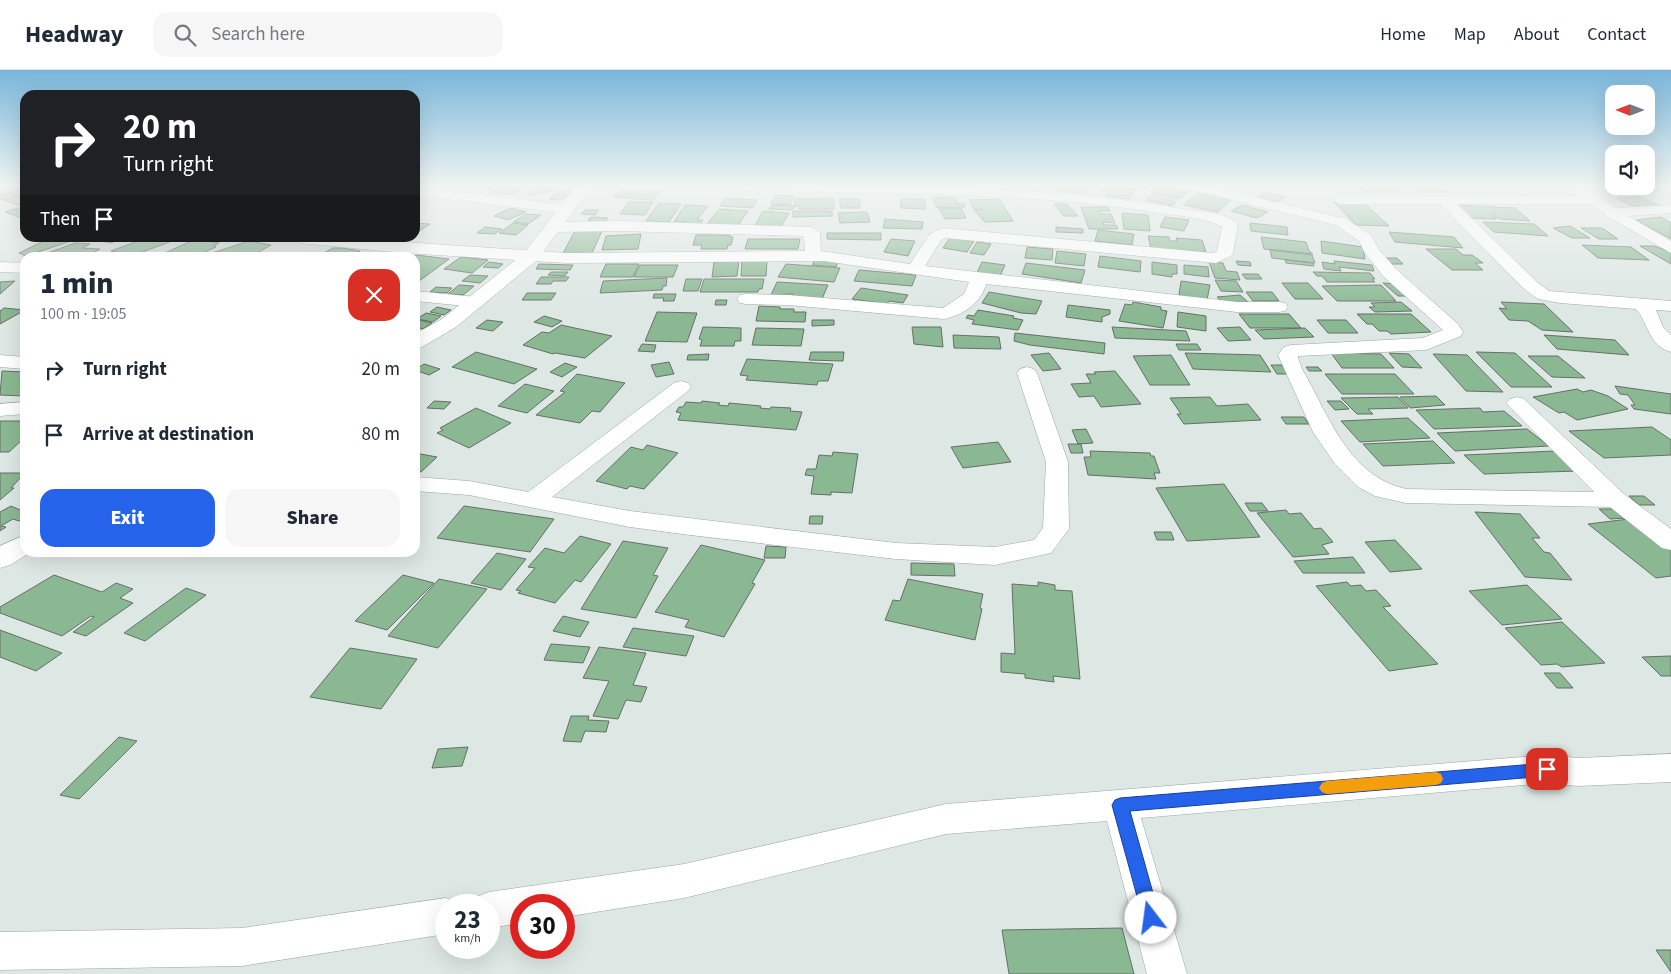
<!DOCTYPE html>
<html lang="en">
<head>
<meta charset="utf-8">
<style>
	body { margin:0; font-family:"Source Sans 3",sans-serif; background:#f6f6f7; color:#1f2937; height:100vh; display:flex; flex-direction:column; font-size:19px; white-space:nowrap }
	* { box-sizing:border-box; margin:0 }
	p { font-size:16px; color:#747a83 }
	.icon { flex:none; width:28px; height:28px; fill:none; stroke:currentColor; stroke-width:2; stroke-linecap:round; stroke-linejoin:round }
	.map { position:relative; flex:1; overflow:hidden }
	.side { position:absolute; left:20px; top:182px; width:400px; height:305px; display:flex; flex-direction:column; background:#fff; border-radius:15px; box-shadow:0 5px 20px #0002 }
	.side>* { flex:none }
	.top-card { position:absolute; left:20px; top:20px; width:400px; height:152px; border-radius:15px; box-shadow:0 5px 20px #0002; background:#202124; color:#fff; overflow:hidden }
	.needle { width:32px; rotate:270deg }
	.buttons { position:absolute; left:1605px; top:15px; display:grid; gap:10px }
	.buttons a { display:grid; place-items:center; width:50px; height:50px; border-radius:10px; background:#fff; box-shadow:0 5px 20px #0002; font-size:25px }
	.speed { position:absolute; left:435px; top:824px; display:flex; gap:10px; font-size:25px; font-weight:700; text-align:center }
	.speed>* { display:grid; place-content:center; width:65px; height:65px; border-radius:50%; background:#fff; box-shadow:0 5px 20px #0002; line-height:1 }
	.speed small { font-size:12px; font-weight:400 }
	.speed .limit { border:8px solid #d22; background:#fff; color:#111 }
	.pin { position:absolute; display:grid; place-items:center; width:42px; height:42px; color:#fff; margin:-21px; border-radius:10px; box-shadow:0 2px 8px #0006 }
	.me { position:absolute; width:55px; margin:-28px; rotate:345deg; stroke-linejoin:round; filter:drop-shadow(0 0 4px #0008) }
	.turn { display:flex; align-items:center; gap:18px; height:105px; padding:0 20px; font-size:22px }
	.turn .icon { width:65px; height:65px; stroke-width:2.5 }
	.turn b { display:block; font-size:35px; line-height:42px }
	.then { display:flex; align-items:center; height:48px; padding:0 20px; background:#0003; gap:10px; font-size:19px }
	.round { display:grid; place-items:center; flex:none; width:52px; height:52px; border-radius:15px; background:#f6f6f7 }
	.head { display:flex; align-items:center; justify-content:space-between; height:85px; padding:0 20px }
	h1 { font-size:30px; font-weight:800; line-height:38px }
	.action { display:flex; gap:10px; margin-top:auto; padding:10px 20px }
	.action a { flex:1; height:58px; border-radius:15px; background:#2563eb; color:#fff; font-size:20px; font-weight:800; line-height:58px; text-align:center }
	.action a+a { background:#f6f6f7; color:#1f2937 }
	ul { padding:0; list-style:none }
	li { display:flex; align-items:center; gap:15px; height:65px; padding:0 20px }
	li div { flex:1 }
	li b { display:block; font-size:19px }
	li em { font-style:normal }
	header { display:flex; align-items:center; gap:30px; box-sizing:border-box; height:70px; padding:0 25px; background:#fff; border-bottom:1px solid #e0e1e3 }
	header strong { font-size:24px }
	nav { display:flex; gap:28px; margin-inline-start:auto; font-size:18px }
	.search { width:350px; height:45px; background:#f6f6f7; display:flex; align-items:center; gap:12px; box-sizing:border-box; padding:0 18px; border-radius:15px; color:#747a83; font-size:19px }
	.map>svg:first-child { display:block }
	.building { fill:#8ab892; stroke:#676e68 }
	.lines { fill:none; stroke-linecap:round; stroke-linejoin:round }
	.minor-casing { stroke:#9ca6a2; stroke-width:1 }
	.tertiary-casing { stroke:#9ca6a2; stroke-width:1 }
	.minor { fill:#fff; fill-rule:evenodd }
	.tertiary { fill:#fff; fill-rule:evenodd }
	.route { fill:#2563eb; stroke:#184099 }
	.slow { fill:#f59e0b }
</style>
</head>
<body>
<header>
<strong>Headway</strong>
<div class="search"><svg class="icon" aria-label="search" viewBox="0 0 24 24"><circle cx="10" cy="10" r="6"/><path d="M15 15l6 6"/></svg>Search here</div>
<nav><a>Home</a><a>Map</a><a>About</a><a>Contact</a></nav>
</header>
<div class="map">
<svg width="1671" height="904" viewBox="0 0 1671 904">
	<rect width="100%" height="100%" fill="#dde7e3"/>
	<path class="building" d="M10,115L20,119L0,125V117Z
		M493,115H528L517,124H504L491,123L495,120L486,119Z
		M537,115H557L550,122L527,125Z
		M565,115H579L566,127L559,130L549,129Z
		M1010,115H1040L1041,119L1010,118Z
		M1056,115H1094L1092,119L1087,118L1084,124L1053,120Z
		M1104,115H1119L1118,117H1121L1122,115H1138L1130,129L1106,126L1108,122L1100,121Z
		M1156,115H1173L1191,118L1182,128L1149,121Z
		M1356,115H1396L1400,122L1363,121Z
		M1408,115H1437L1448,122H1418Z
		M623,118L662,121L653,130L613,127Z
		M23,120L25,123L0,130V126Z
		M1264,122L1286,127L1278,132L1256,127Z
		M1154,123L1179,128L1172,136L1146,130Z
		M1197,123L1231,130L1218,142L1184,135Z
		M25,124V133L18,135L3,130Z
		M775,125L794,126L790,135L771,134Z
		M955,127L958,134L964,133L965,137L937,138L933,128Z
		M1640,127L1661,136L1637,138L1616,128Z
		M725,128L757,130L753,138L720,136Z
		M834,128V139H799V136H795V129Z
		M839,129H859L860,138H841Z
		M901,129H925V139L901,138Z
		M999,129L1013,151L985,152L975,141L983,139L974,140L969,130Z
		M629,132H653L645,145L620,144Z
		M1334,132L1364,133L1389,156L1356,155Z
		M659,133L681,134L669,152L646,151Z
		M1054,134H1067L1078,146H1064Z
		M685,135L708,136L697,150H703L699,156H684L686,152H674Z
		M772,135L795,136L792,140L769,139Z
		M1242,135L1268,142L1257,148L1231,141Z
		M1455,135L1515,138L1530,151L1500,149L1492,145L1496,149L1468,148Z
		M25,136V147L22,148L5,142Z
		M1081,137H1108L1110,141H1099L1100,144H1111L1115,153L1103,152L1104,155H1116L1118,159H1089Z
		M511,138L526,142L508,150L494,146Z
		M961,138L966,148L945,149L939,139Z
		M719,139L748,141L735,160L704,158Z
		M585,140H598L595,145L581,144Z
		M763,141L789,143L779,160L753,159Z
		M793,141H832V146L793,147Z
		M867,142L870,152L840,153L838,143Z
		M1122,143L1148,145L1150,161L1124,159Z
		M526,144L541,145L528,154L513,152Z
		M591,147L608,148L603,154H590L592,151L588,150Z
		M1165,147L1189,150L1184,161L1160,157Z
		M1661,147L1671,153V169L1636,150Z
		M885,149L923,152L922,159L883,158Z
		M1483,152L1534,154L1548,166L1494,162Z
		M415,153L430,154L415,164Z
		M513,153L528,155L516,165L499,163Z
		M1250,153L1287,157L1288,165L1251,161Z
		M1570,156L1590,168H1572L1553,158Z
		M485,157L502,159L494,164L477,163Z
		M1056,157L1083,159V163L1056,162Z
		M1581,158H1602L1618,169H1599Z
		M1098,160L1134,164L1132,175L1095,171Z
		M575,161H602L592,183H563Z
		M1389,162L1454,167L1463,178L1395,172Z
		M827,163H881V170L827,169Z
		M641,164L638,179L602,180L606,166Z
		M696,165H730V167H733L731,175H728L727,179H701L702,175H693Z
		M1148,166L1169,167L1170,171H1177L1176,168L1202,170L1206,182L1151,178Z
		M1261,167L1306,172L1309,181L1313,184L1264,179Z
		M50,168H80L26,186L19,183Z
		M95,168H124L111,173L91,169Z
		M146,168H180L132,186L111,181Z
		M198,168L218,169L212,172L219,173L213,176L216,177L191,188L158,186Z
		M950,168L974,171L967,182L943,178Z
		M748,169H800L798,179H745Z
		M891,169L915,171L908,186L884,182Z
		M249,171L271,175L248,188L206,185Z
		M1321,171L1363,177L1365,189L1322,183Z
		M977,172L991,174L984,185L970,183Z
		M75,173L90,174L82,178L100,179L84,188H34Z
		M1582,175L1631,177L1649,190L1598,188Z
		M1640,176H1654L1671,182V194Z
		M1027,177L1053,179L1052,190L1025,188Z
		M333,178H342L360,181L347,188H315Z
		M1426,179H1456L1463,185H1472L1483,193H1475L1483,200H1452Z
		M1270,180L1312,185L1315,193L1272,188Z
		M1057,181L1086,184L1084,196L1055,193Z
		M376,184L402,186L370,188Z
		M416,185L449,189L415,214V188H413Z
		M1100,186L1141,191L1140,202L1098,197Z
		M461,187L488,190L472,203L444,199Z
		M1385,188H1397L1403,194H1388Z
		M815,190L838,192L836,197L812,195Z
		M1285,190L1313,193L1314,196L1286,193Z
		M739,191L737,206L712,207L714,192Z
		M742,191H767L766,206H741Z
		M1236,191L1250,192L1251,196L1238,195Z
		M1334,191L1372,195L1374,201L1339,197L1341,201L1324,199L1322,192L1335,194Z
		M489,192L503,194L498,198L483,197Z
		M982,192L1005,195L1000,206L977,203Z
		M1152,192L1177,195V204H1172V207L1152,204Z
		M1209,192L1223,193L1226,201L1237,202L1240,210L1215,208Z
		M1026,193L1085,200L1081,213L1022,204Z
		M539,194L573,195L570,200L536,199Z
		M606,194H639L633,207H600Z
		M786,194L840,198L834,212L778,207Z
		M640,195H678L673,207H634Z
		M1184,195L1208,197L1209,207L1184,204Z
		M859,200L916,205L912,216L854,211Z
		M551,202H568L565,206L548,205Z
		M1313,202L1370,203L1375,209H1372L1375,212H1327L1322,206H1317Z
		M1242,204H1258L1262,209H1246Z
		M470,205L488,206L480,213L462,211Z
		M541,207H569L566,211H553L551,214H536Z
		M667,208L666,216H663L662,220L600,223L603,211Z
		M686,209H702L698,221H683Z
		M704,209H764L762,219H759L758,222H700Z
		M1215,210L1236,211L1243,222L1221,221Z
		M15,211L0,224V212Z
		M1181,211L1210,215L1207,230L1179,225Z
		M777,212L828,215L822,229L792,227L793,224L771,225Z
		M1282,213H1308L1323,229H1295Z
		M1383,213L1399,214L1414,226H1398Z
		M459,215L474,216L463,225L448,224Z
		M1381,215L1396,231H1337L1322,216Z
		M436,217L452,218L447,223L430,222Z
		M861,218L908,225L903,233L889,231L887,234L852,229Z
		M989,222L1042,231L1036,244L1021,243L982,233Z
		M1246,222H1272L1279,231H1253Z
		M527,223H556L551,230H522Z
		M654,224H676L674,231H663L664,228H653Z
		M1240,225L1248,232L1225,234L1217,227Z
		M716,230H727L726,235H715Z
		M1133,232L1161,237V240L1167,241L1163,258L1119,251L1125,234L1132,235Z
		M1401,232L1412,241L1375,242L1369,237H1375L1371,233Z
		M1501,232L1544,234L1573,262L1542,260L1528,251L1509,250L1499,238L1507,239Z
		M1068,235L1110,240V244L1102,247V252L1066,247Z
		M759,236L780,237V239H794V242H806L805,252L756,251Z
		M437,237L451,240L444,245L430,242Z
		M4,238L25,240L0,254V241Z
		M978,240L1014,246L1013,248L1023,250L1018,260L972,254L974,250L966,248L968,245L974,246Z
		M657,242L697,243L687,272L645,271Z
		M1178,242L1206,246V261L1177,257Z
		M426,243L441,246L433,252L417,249Z
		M1239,244H1289L1301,258H1250Z
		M1357,244H1411L1431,262L1391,264L1387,261H1379L1372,254H1367Z
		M544,246L562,251L552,257L534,252Z
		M419,250L432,253L423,259L415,257V253Z
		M487,250L503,252L493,261L476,258Z
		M812,250H834V255L812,256Z
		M1317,250H1346L1358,263H1328Z
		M561,255L612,266L585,288L555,283L553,284L523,275L542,262L549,263Z
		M703,257L741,258V271H735L734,276H700L702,270L699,269Z
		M912,257H941L943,277L914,274Z
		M1112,257L1186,261L1190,271L1115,268Z
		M1240,257L1251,270L1228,271L1217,258Z
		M756,258L804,259L801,276L752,275Z
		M1305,258L1314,267L1264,269L1255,260Z
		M1015,263L1105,273L1104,284L1030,275L1014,271Z
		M953,265L999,267L1001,279L954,278Z
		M1544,265L1615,270L1629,285L1557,279Z
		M642,274L656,275L654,282L638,281Z
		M1176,274H1197L1201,280H1179Z
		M476,282L537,299L514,314L452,297Z
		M811,282H844L843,291L809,290Z
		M1476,282L1515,283L1552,317H1511Z
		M1049,283L1061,299L1043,301L1031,285Z
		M1185,283L1260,285L1271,302L1193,299Z
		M1331,283L1381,284L1394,298H1342Z
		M1389,283L1409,284L1422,298L1402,297Z
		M709,284L708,290H687L688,285Z
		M1433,284L1467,285L1503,322L1466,321Z
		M1171,285L1190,315H1150L1133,286Z
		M1528,286H1558L1585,308L1552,307Z
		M747,289L833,294L828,311H818L817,315L746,310L748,306L740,305Z
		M669,292L674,304L656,307L651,295Z
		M565,293L577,297L562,307L550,302Z
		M424,294L440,299L429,305L415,300Z
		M1271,295H1282L1288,304H1277Z
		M1306,297H1318L1322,301H1309Z
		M2,301L25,302V326L0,325Z
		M1115,301L1141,334L1101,337L1094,326L1079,327L1071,314L1091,313L1086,304H1096L1094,302Z
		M577,304L625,313L600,342L592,341L580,353L536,345L565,322L560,321Z
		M1325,304H1395L1414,324H1342Z
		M525,314L554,321L527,343L498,336Z
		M1615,316L1671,324V344L1634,339L1631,335H1635L1628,325L1620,324Z
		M1577,319L1583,322L1591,320L1608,326L1628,339L1577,350L1564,342L1559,343L1533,327Z
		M1436,326L1445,335L1410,338L1400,327Z
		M1210,327L1217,336L1248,334L1261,350L1184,354L1177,344H1181L1170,328Z
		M1398,327L1408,338L1368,339L1373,344H1357L1341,328Z
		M434,331L451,332L444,339L427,338Z
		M702,331L720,333L718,335L728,336L729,333L761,336L760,338L770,339L771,337L791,338L790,341L802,342L796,360L678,350L681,343L676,342L679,337H683L686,332L701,333Z
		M1327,331H1341L1349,339L1335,340Z
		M476,338L511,353L469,378L437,363L443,360L440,358Z
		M1480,338L1483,342L1504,341L1522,356L1434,359L1416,340Z
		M1281,347H1304L1309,354H1286Z
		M1408,348L1430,368L1360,372L1341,351Z
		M0,351H25V367L9,382H0Z
		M1652,357L1671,370V385L1604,388L1569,361Z
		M1086,359L1093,373L1078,374L1072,360Z
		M1527,359L1549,376L1455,381L1437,363Z
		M1433,371L1455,393L1383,396L1363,374Z
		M998,372L1011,392L963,398L951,377Z
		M1068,374H1081L1083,383H1071Z
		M647,375L678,383L644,419L630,416L627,419L596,411L631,377L643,380Z
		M1090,381L1150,383L1151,386H1154L1160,403H1154L1156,409L1088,405L1084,387H1091Z
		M1555,381L1578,401L1484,404L1464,385Z
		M833,382L858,384L852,423L831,422V425L811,424L814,406L805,405L807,399H816L819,385L832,386Z
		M415,383L437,387L421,402L415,401Z
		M0,403H25L11,418H14L0,430Z
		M1224,414L1260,467L1187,471L1156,418Z
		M1629,426H1644L1655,435H1639Z
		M1245,433H1262L1268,441H1250Z
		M11,436L25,442V448L19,451L13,449L1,456L6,457L0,461V442Z
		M464,436L554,449L530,482L437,468Z
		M1599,439H1616L1626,448L1610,449Z
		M1286,440L1289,444L1301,443L1314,459L1321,458L1333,472L1322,475L1329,484L1293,487L1257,443Z
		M1475,442L1520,444L1540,468H1532L1544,482L1550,483L1572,510L1525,507Z
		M810,446H823L822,454H809Z
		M1629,449L1671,480V506L1656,508L1588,454Z
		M1154,462H1171L1174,470H1157Z
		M580,466L611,474L581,512L575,510L555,533L518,523L521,521L516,520L535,498L528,497L545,478L564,483Z
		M1395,470L1422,499L1390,502L1365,472Z
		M623,471L668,478L653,505L658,506L636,548L581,539Z
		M701,475L765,490L752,513L755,514L724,567L685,557L689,550L655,542Z
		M766,476L786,477L785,488H764Z
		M497,483L526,489L501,520L471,513Z
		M1353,487L1365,503H1303L1294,491Z
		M911,493L954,494L955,506L911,505Z
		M54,505L102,522L116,513L133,519L120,528L133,533L86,566L73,562L94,547L91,546L62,566L0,543V537Z
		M403,505L434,513L387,560L355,551Z
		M439,509L487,519L438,578L388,566Z
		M908,509L983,524L980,538L982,539L975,570L885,550L893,530L900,531Z
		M1038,512L1055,515V520L1072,521L1080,609L1053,606L1054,612L1025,608V604L1001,602V583L1015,584L1012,514L1038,516Z
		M1347,512L1351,516L1361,515L1366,521L1376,520L1391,536L1383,537L1438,594L1389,601L1316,516Z
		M1527,515L1562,549L1502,555L1469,521Z
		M186,518L206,525L145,571L124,563Z
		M563,546L589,552L580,567L553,561Z
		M1562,552L1605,593L1562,597L1557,594L1541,595L1505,558Z
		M633,558L694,566L686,586L623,577Z
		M0,560L62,583L36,601L0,587Z
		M551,574L590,577L583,593L544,590Z
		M599,577L646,583L633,615L647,617L641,632L626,630L618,649L593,646L609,611L583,608Z
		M350,578L417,589L381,639L310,627Z
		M1671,586V606H1661L1642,587Z
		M1544,603H1560L1573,618H1557Z
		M571,646H589L588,650L609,651L606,662L585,661L581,672L563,671Z
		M119,667L137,671L79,729L60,725Z
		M468,677L462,696L432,698L438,679Z
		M1122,858L1134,904H1009L1002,860Z
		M1656,880H1671V902Z"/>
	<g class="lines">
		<g class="minor-casing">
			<path id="minor" d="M739,115C789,112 840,115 890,116C990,118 1089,122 1188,140C1202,142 1229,142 1238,155L1233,183L1231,186L1216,193L945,168L941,170L925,196L1237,232H1279L1285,233L1288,237L1285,241L1279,242H1237L986,214C981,234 962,245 944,249L788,235L746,234L740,233L737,229L740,225L746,224L788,225L943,238L964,224L969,212L824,191L567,193L404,183L299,173L291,168H343L567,183L805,181L804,166L621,161L552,162L544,157L552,152L621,151L812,157L820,162L821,181L910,194L930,164L943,158L1213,183L1217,181L1222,157C1202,146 1174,146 1152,142C1018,120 881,126 746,119Z
				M1181,115H1204L1346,149L1371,165L1380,181L1396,199L1458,254L1463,262L1461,266L1426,280L1298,286C1299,297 1309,310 1314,321C1335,362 1357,408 1406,419L1594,422L1510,337L1506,333L1510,329L1517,327L1524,329L1625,425L1671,459V480L1662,478L1610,437L1406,433L1375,426L1358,417L1335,394L1313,362L1278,285L1284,277L1291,275L1423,268L1443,260L1384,207L1365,183L1359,171L1336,155L1183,118Z
				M415,117L565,135L572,139L565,143L415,125Z
				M1581,118L1601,127L1615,138L1671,135V143L1628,146L1671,171V183L1607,146L1592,134H1457L1537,212L1549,221L1671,231V241L1656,240L1663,257L1671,265V282C1650,277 1648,253 1636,239L1560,233L1538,229L1525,220L1440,134H1340L1333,130L1340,126H1577L1574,122Z
				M0,192L25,193V203L0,202Z
				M415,221L476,227L482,228L485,232L482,236L476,237L415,231Z
				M0,285L25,287V299L0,297Z
				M1027,297L1034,299L1037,303L1068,392L1069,459L1051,483L995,495L896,489L690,465L630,457L469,425L415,421V407L469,411L528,422L674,313L681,311L688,313L691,317L688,321L552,427L630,441L896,473L995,477L1034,470L1043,458L1046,392L1017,303L1020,299Z
				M25,332V344L0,346V334Z
				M1671,684V712L1578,716L1547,713L1141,748L1187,904H1147L1107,751L946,764L684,828L564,847V835H521V853L489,858V835H472L476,827L489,822L684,794L946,734L1547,685L1578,688Z
				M446,828L460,835H446V864L242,896L0,900V862L242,858Z"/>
		</g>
		<g class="tertiary-casing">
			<path id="tertiary" d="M577,115H593L536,191L456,257L422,277L415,279V264L442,249L524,183Z
				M25,465V482H31L10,495L0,498V476Z"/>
		</g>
		<use href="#minor" class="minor"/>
		<use href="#tertiary" class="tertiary"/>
	</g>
	<linearGradient id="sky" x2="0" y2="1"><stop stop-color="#79b6da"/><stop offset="0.48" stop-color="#f0f4f2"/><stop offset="1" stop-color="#f0f4f2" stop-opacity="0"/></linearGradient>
	<rect width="1671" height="241" fill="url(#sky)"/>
	<path class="route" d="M1547,693L1553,695L1555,699L1553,704L1547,706L1130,741L1160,848L1157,853L1151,856L1145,853L1143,848L1112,735L1115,730L1120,728Z"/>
	<path class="slow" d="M1436,702L1441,704L1443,709L1441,713L1436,715L1327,724L1322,722L1319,718L1322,713L1327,711Z"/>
</svg>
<div class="buttons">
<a><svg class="needle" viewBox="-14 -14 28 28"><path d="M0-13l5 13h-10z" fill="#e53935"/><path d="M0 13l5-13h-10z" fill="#747a83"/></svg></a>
<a><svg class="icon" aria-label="sound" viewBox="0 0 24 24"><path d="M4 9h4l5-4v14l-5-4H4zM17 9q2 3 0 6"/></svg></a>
</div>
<div class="speed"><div>23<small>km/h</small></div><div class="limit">30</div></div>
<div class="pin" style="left:1547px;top:699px;background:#d93025"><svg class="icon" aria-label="arrive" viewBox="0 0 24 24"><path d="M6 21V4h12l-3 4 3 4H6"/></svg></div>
<svg class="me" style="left:1151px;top:848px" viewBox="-20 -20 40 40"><circle r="19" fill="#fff"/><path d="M0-13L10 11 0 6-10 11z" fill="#2563eb"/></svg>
<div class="top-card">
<div class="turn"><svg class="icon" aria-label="right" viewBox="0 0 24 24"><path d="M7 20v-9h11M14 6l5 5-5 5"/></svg><div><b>20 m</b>Turn right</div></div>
<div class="then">Then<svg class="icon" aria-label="arrive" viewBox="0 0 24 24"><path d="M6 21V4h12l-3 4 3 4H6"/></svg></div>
</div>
<section class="side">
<div class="head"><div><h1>1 min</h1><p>100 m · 19:05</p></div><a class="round" style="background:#d93025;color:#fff"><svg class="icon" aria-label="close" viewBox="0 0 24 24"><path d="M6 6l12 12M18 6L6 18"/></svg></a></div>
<ul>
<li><svg class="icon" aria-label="right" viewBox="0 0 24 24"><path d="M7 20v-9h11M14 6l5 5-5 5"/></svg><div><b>Turn right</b></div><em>20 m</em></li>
<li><svg class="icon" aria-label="arrive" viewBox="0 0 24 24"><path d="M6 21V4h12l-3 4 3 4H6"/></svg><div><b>Arrive at destination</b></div><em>80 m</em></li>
</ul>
<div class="action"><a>Exit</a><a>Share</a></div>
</section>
</div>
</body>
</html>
